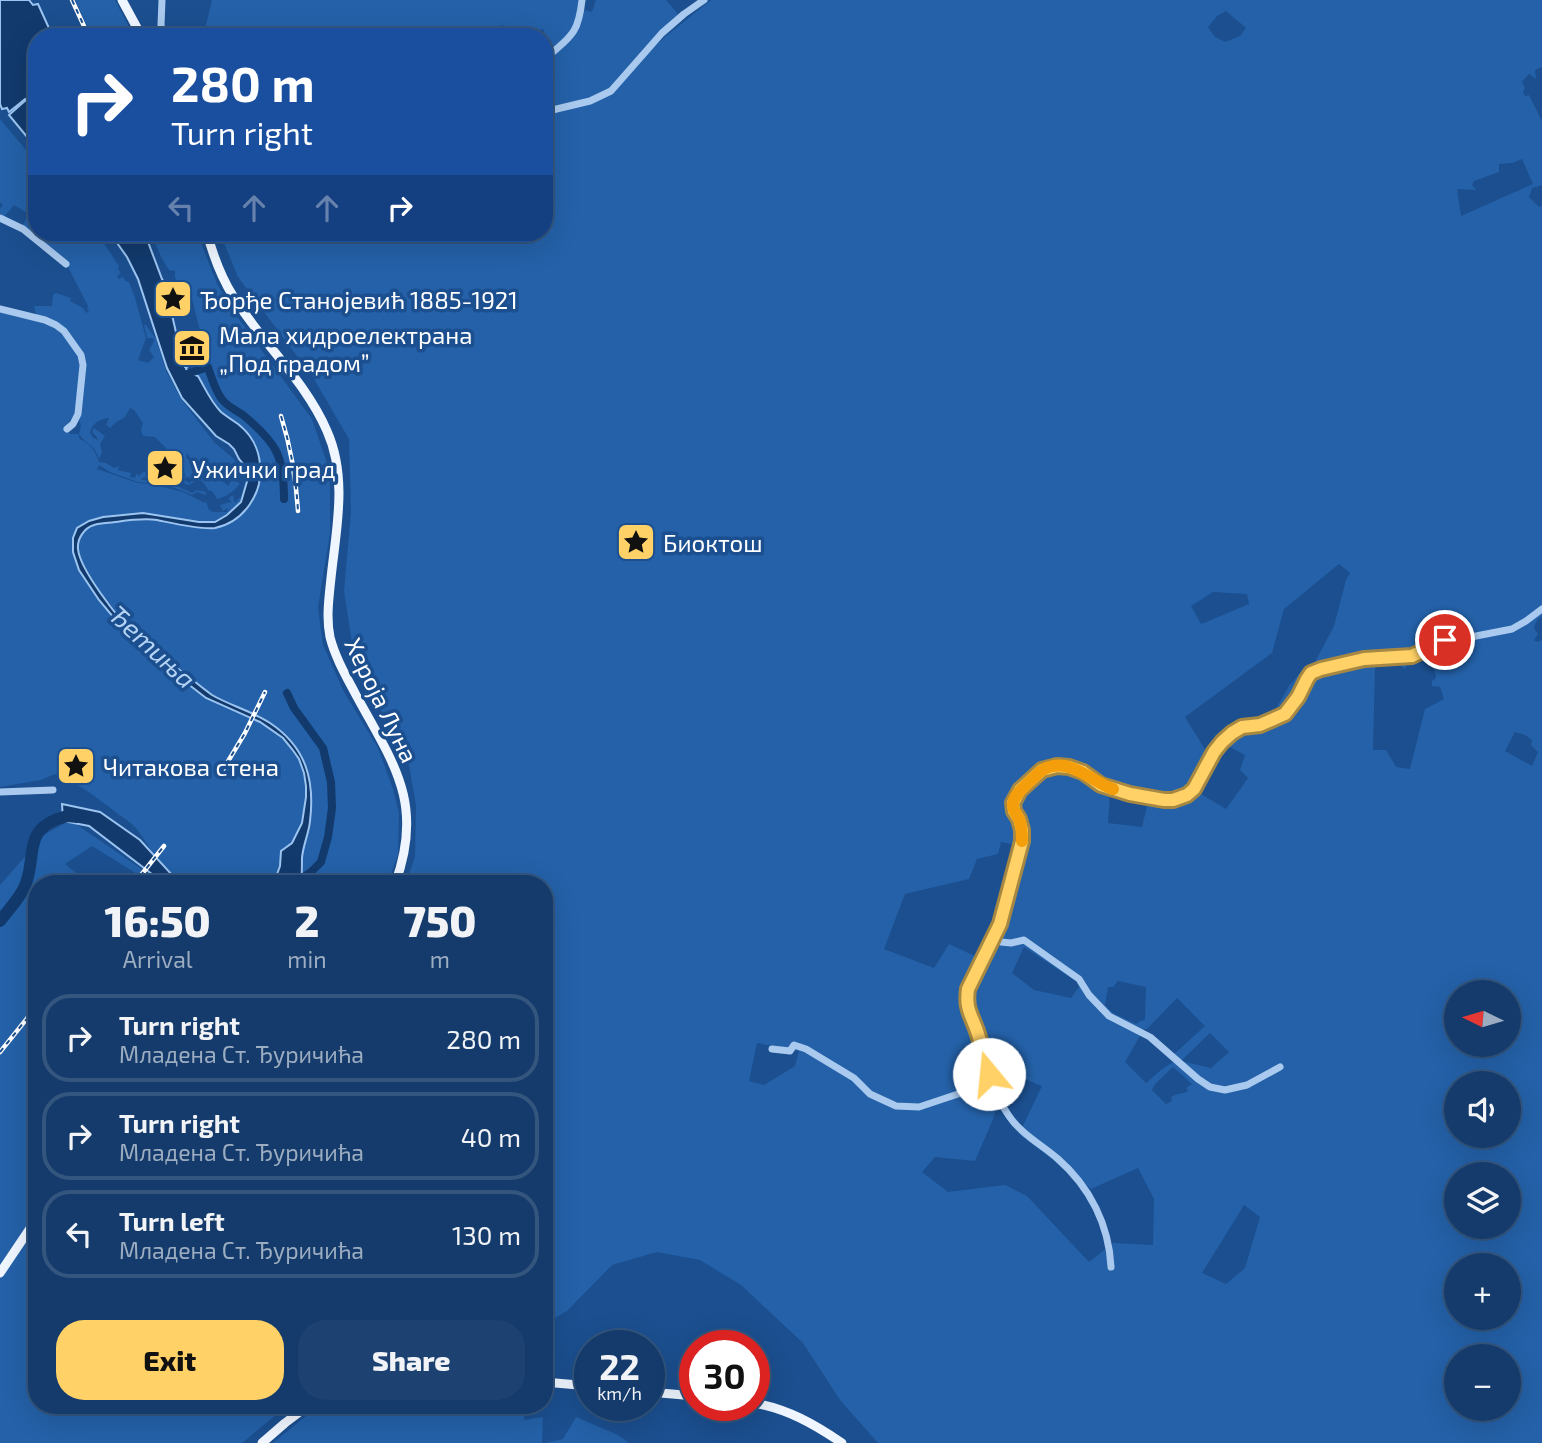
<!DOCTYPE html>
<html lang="en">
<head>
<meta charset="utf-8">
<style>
	body { margin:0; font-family:"Exo 2",sans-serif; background:#1d4271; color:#f1f3f6; height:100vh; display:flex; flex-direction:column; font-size:26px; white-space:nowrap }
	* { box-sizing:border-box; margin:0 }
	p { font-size:23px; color:#9dadc1 }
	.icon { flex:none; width:38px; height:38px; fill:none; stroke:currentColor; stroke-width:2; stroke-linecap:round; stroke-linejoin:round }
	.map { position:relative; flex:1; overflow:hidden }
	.side { position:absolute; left:28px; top:875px; width:525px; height:539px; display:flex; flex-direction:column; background:#143b6b; border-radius:28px; box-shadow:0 7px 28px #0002,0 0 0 2px #33557e }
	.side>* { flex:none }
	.guide { position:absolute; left:28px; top:28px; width:525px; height:214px; border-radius:28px; box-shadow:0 7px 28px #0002,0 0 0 2px #33557e; background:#1a4fa0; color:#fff; overflow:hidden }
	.needle { width:46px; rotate:275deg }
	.tools { position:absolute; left:1444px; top:980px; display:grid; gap:14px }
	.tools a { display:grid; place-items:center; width:77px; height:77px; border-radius:50%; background:#143b6b; box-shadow:0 7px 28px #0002,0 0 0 2px #33557e; font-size:35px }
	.speed { position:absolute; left:574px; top:1330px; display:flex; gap:14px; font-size:35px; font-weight:700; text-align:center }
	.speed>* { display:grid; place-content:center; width:91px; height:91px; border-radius:50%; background:#143b6b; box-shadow:0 7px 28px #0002,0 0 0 2px #33557e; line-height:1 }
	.speed small { font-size:18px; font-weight:400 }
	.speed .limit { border:10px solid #d22; background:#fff; color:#111 }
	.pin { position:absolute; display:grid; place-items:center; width:60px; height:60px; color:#fff; margin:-30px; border:4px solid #fff; border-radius:50%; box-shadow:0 2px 7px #0007 }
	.me { position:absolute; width:77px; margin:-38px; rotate:343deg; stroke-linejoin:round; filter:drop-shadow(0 0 5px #0008) }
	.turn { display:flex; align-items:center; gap:24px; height:147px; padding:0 28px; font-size:32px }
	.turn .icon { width:91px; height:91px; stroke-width:2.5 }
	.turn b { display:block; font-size:49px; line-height:60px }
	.lanes { display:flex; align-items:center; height:66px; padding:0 28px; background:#0003; justify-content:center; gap:35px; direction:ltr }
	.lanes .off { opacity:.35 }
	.eta { display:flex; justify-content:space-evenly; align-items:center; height:119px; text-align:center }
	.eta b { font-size:42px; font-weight:800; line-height:49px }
	.button { display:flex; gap:14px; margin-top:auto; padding:14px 28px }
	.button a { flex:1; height:80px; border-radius:28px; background:#ffd166; color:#111; font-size:28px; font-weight:800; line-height:80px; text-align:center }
	.button a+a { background:#1d4271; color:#f1f3f6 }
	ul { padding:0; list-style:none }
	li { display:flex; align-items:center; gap:21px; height:88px; margin:0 14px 10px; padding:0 14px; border:4px solid #33557e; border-radius:28px }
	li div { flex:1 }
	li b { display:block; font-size:26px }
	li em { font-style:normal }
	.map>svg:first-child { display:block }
	.green { fill:#2461a8; fill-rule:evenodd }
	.water { fill:#123a6d; stroke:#9cc4f0; stroke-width:2 }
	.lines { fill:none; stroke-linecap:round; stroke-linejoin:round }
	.canal { stroke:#123a6d; stroke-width:8 }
	.river { stroke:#123a6d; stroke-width:12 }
	.minor { stroke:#a9c9ee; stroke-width:7 }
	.major { stroke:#f0f6ff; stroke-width:9 }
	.rail-casing { stroke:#fff; stroke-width:4.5 }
	.rail { stroke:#1b4f8f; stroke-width:2; stroke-dasharray:5; stroke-linecap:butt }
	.route-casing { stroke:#a68842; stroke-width:18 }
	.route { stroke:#ffd166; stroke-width:12 }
	.slow { stroke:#f59e0b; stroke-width:12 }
	.labels { text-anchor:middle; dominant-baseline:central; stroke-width:7; stroke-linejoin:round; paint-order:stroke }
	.poi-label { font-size:24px; fill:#fff; stroke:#1b4f8f; text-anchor:start }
	.street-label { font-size:24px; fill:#fff; stroke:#1b4f8f }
	.water-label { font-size:26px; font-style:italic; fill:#b5d3f5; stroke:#1b4f8f }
</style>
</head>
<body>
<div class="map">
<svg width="1542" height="1443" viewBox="0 0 1542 1443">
	<rect width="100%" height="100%" fill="#1b4f8f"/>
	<path class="green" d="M75,0H115L134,37H92Z
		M212,0H577L579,1L575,34L585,10L592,12L596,0H666L678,14L655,36L611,86L666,36L711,0H1542V67L1535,70L1536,79L1529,74L1522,82L1525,88L1523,92L1525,96L1529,95L1542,121V185L1532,188L1529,197L1539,207L1542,206V616L1537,620L1534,628L1538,634L1534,640L1537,642L1542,640V1443H878L840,1400L803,1343L741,1285L700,1260L657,1252L612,1265L567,1311L544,1324V884H405L415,857L416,805L407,754L356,669L344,591L351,512L349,439L314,379L238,277L220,233H544V74L549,72L548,65L553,57L543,29L520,37H510L504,25L494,27L495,37H200L204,33ZM1226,11L1246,28L1240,36L1225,42L1215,37L1208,27L1217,16ZM1522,159L1533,184L1461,216L1457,189L1476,190L1472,185L1474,181L1499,172V164L1512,163ZM1339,564L1350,573L1346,580L1334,626L1315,662L1304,668L1289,686L1270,719L1222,733L1211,741L1206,751L1185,717L1272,653L1284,609ZM1213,592L1247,594L1249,604L1201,624L1191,606ZM1433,650L1435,653L1426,659L1428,663L1435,662L1434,667L1436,678L1432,681V686L1440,687L1444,699L1425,709L1410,769L1396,767L1386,750H1373L1375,668L1381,662L1388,666L1399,664L1405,669L1411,654ZM1515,732L1525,735L1532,740L1531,745L1538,752L1532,766L1505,751ZM1224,744L1245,755L1240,770L1248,778L1226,809L1196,791L1207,767ZM1110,793L1148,802L1142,827L1108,823ZM1001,842L1016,845L997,922L979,958L949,944L934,968L884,949L905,894L969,879L977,859L998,854ZM1024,947L1077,982L1079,987L1071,998L1034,990L1012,973ZM1118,981L1146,987L1145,1020L1140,1021L1136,1024L1113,1013L1105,1005L1108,987H1113ZM1456,992H1508V1045H1456ZM1177,998L1205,1026L1174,1054L1175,1061L1162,1069L1146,1083L1125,1062L1144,1029H1147ZM1210,1033L1229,1052L1211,1068L1181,1061ZM757,1043L799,1051L795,1066L764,1085L749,1081ZM1173,1067L1192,1084L1186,1088L1188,1091C1182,1094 1177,1093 1171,1097L1172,1101L1166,1104L1152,1090L1155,1084ZM1009,1073L1042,1086L1019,1134L1091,1189L1138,1168L1154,1199L1153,1245L1113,1243L1089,1262L1027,1196L1005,1185L948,1192L922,1172L935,1157L975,1161L991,1124ZM1456,1083H1508V1136H1456ZM1456,1174H1508V1227H1456ZM1244,1205L1260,1217L1245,1268L1226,1284L1202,1273ZM1456,1265H1508V1318H1456ZM1456,1356H1508V1409H1456Z
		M0,119L37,163V233H96L99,236L119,266L118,269L121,273L117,276L119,279L123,277L125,281L129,282L135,298L146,338L138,360L148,363L154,357L149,350L154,341L153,338H147L144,325H146L156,339L166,371L181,399L214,442L234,459L238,466L236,471L219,473L222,480L228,486L232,480L240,483C236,490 225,498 217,499L212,491L208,490C205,483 200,480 197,475C193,468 192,459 187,453L186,458L190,460L192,471L196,477L194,476L201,481H195L189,485L185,484L184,480L189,483L193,480L188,477L184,478C178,475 176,467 177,461L165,466L164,463L177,458L183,476L186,477L176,454L168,450L155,437L143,436L141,430L143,423L134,410L130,408L125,417L115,423L110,428L106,425L109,418C99,419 93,423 90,432L93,438L98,440L96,436L92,432L94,428L105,436L100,444L102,452L99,459C95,444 85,444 79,434L81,426L79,419L85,361L65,329L36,315L34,306H52L53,295L56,293L71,298L70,301L83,308L86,313L89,311L87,308L88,306L67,265L22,226L29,214L14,205L4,217L0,216V209L3,205L0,202Z
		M151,233H199L203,248L217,284L236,315L312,419L327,463L330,487V533L318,607L323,645L344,692L378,748L393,789L399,813L398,855L387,884H301L302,881V856L310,822L312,788L305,763L289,739L267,721L212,695L143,642L132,631L102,595L80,559L78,548L79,540L84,531L93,525L143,518L193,526L215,528L236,519L254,498L260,477V463L247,433L222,413L196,374L206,369L221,402L244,420L261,436L275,453L282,480V499H287C287,484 287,469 281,455C272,431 245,415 226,400L221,394L210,367H213L206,355L192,299L186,301L185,290L175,278V271L169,270L162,259Z
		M0,312L57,327L81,359L76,415L63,429L71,434H78L80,439C90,443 96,452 99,462L106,463L114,468L120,466L117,470L131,473L130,477L135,478L136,474L139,475V478L140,475L144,471L146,473L153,472V475L142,478L141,480C158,480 177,485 192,493L197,490L206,492V495L197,492L192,495L183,491L163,484L138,482L110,472L99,465L97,469L138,483L151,484L183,492L205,503L206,501L209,510L213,512H227L228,508L223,511L220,505L230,502L231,503V500H228L231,496H233L235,503L239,498L242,499L233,510L215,522H199L143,513L103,517L89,521L77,528L73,538L79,570L99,600L134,642L206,698L260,722L283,738L299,759L306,786L302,823L292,843L281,851V866L276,877C254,885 191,888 171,874C156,863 148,842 135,827C130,822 124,818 118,814C98,798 79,784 55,774L41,780L0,787Z
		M70,820L156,879L150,882L92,846L65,864L90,884H37V1405H288L242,1443H0V885L44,835Z
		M325,1405H524V1420L543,1417L542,1443H273L307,1415Z
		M576,1417L618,1435L629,1443H545L563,1439Z"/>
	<path class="water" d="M0,0H29L33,5L38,4L53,37H37V149L9,115L26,100L25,99L9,112L7,108L2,109L0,104Z
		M110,233H142L143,235L145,234L162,279L165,284L168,285L167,293L178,341V350L185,367H187L186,369L189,373L198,376C205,388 211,402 221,412C226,416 232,420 238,424C251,434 259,449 260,465C263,493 244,522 215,528C201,530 172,523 157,520C143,518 130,520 115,522C109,523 101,523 94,525C84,528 77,539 78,549C80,570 118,618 133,633C144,644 158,653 170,663C185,673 198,685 212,695C231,706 252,711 270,723C306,747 315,780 310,821C309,833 303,845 302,858C302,866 302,876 301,884H233L264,882L276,877L280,866L281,851L292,843L302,823L306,797V786L304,773L299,759L292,749L283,738L260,722L206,698L134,642L99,600L79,570L73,552V538L77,528L89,521L103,517L143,513L199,522H215L227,515L241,502L248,478L244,465L239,459L234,449L229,444L216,436L182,398L167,368L138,279L127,257Z
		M62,804L100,812L140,840L172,875L183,879L204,884H165L89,826L63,821Z"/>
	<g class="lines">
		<path class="canal" d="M208,368C212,378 215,390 221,398C226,406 236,410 243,415C277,443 284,456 284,499
			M181,376L205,368
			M283,884L302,878L311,872L321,862L328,837L332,808L331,782L323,748L294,708L287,693"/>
		<path class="river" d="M0,921C9,909 23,895 27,880C35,855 26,832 55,820C64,817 67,815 76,817"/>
		<path class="minor" d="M162,0L161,25L164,37
			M544,60C569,37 578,37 582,0
			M544,112L590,101L611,91L662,33L684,14L704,0
			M0,218L23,229L66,264
			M0,309L45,320L56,325L64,331L81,355L83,365L78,414L73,424L67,429
			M0,792L53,790
			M995,934L1001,942L1011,943L1024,940L1079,979L1089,995L1109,1016L1150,1037L1198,1079L1210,1087L1225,1090L1247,1085L1280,1067
			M772,1049L790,1051L794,1045L806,1049L854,1078L870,1094L896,1106L919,1107L964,1092L982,1091L994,1088
			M1111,1267C1109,1225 1090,1187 1058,1159C1042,1145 1021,1134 1009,1116C992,1092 986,1063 978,1036C973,1017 965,1010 968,989L1000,924L1022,841V830L1019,819L1014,811L1013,803L1019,790L1042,770L1057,766L1069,767L1083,772L1101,785L1130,794L1164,800H1173L1187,795L1193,789L1214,752L1222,742L1232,733L1242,727L1260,725L1285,714L1298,697L1307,679L1311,673L1321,669L1364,659L1412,656L1445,640L1471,637L1512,629L1526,621L1542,609"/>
		<path class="major" d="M122,0L142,37
			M207,233C213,255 221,277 233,296C262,343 305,380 327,431C348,478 336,530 331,578C329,597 326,618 330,637C335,657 346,676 356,695C393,763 425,803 395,884
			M0,1273L37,1218
			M544,1382L590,1386
			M649,1392L695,1396
			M754,1403C788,1409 814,1424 842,1443
			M262,1443L285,1423L309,1405"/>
		<g class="rail-casing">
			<path id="rail" d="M72,0L89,37
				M281,416C291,448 296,478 298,511
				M221,773L245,733L265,692
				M134,884L164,846
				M0,1052L37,1006"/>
		</g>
		<use href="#rail" class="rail"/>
	</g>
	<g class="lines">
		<g class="route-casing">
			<path id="route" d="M989,1074C985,1061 982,1047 978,1034C972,1015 965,1010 968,989L1000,924L1022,841V830L1019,819L1014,811L1013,803L1020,790L1042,770L1057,766L1069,767L1083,772L1101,785L1130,794L1164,800H1173L1187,795L1194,789L1214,752L1222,742L1232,733L1242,727L1260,725L1285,714L1298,697L1307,679L1311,673L1321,669L1364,659L1412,656L1445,640"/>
		</g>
		<use href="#route" class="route"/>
		<path class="slow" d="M1022,841C1022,833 1022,826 1019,819C1017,814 1012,810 1013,804C1014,795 1023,788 1029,782C1033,779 1037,774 1041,771C1067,754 1090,781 1113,789"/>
	</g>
	<defs>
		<g id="sight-square" transform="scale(2.0125)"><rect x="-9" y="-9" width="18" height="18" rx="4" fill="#ffd166" stroke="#1b4f8f"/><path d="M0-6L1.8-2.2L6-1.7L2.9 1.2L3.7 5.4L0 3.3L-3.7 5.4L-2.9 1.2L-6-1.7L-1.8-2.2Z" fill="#111"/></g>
		<g id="museum-square" transform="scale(2.0125)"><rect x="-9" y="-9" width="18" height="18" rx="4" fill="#ffd166" stroke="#1b4f8f"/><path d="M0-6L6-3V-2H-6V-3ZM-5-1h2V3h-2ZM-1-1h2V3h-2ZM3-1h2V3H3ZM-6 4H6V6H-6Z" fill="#111"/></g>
	</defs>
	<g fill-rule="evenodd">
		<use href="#sight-square" x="173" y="299"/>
		<use href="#museum-square" x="192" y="348"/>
		<use href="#sight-square" x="165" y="468"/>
		<use href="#sight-square" x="636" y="542"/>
		<use href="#sight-square" x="76" y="766"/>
	</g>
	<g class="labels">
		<g class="poi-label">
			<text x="200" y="299">Ђорђе Станојевић 1885-1921</text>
			<text x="219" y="334">Мала хидроелектрана<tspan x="219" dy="28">„Под градом”</tspan></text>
			<text x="192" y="468">Ужички град</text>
			<text x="663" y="542">Биоктош</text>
			<text x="103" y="766">Читакова стена</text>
		</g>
		<g class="street-label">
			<text transform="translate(382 700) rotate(64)">Хероја Луна</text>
		</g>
		<g class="water-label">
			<text transform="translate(153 646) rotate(43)">Ђетиња</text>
		</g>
	</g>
</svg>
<div class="tools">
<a><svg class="needle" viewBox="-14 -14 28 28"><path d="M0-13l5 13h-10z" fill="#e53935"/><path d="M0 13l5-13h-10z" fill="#9dadc1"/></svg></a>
<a><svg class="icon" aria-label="sound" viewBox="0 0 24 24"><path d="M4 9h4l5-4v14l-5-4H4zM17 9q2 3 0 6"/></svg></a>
<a><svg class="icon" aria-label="layers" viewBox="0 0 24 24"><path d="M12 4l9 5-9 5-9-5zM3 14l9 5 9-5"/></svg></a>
<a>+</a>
<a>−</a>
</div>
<div class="speed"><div>22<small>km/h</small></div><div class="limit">30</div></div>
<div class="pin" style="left:1445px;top:640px;background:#d93025"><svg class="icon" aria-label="arrive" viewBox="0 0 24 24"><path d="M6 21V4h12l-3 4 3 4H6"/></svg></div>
<svg class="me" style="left:989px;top:1074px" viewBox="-20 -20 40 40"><circle r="19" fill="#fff"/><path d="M0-13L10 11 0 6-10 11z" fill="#ffd166"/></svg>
<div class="guide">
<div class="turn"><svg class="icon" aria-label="right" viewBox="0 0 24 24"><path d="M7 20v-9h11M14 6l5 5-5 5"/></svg><div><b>280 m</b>Turn right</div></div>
<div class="lanes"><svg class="icon off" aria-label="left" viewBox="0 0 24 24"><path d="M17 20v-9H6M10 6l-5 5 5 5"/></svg><svg class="icon off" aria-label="ahead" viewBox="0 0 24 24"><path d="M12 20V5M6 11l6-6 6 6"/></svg><svg class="icon off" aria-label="ahead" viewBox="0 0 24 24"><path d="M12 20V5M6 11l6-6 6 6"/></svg><svg class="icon" aria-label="right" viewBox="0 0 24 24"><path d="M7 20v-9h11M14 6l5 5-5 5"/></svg></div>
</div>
<section class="side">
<div class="eta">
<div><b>16:50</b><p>Arrival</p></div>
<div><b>2</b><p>min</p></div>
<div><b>750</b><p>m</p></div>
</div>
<ul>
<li><svg class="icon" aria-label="right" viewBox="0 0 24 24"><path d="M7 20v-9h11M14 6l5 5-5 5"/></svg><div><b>Turn right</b><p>Младена Ст. Ђуричића</p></div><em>280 m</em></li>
<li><svg class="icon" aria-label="right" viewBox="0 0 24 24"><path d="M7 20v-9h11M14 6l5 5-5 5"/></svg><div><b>Turn right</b><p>Младена Ст. Ђуричића</p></div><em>40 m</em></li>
<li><svg class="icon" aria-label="left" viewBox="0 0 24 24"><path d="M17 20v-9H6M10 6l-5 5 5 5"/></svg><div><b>Turn left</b><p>Младена Ст. Ђуричића</p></div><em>130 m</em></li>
</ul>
<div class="button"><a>Exit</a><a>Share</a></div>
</section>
</div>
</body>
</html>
